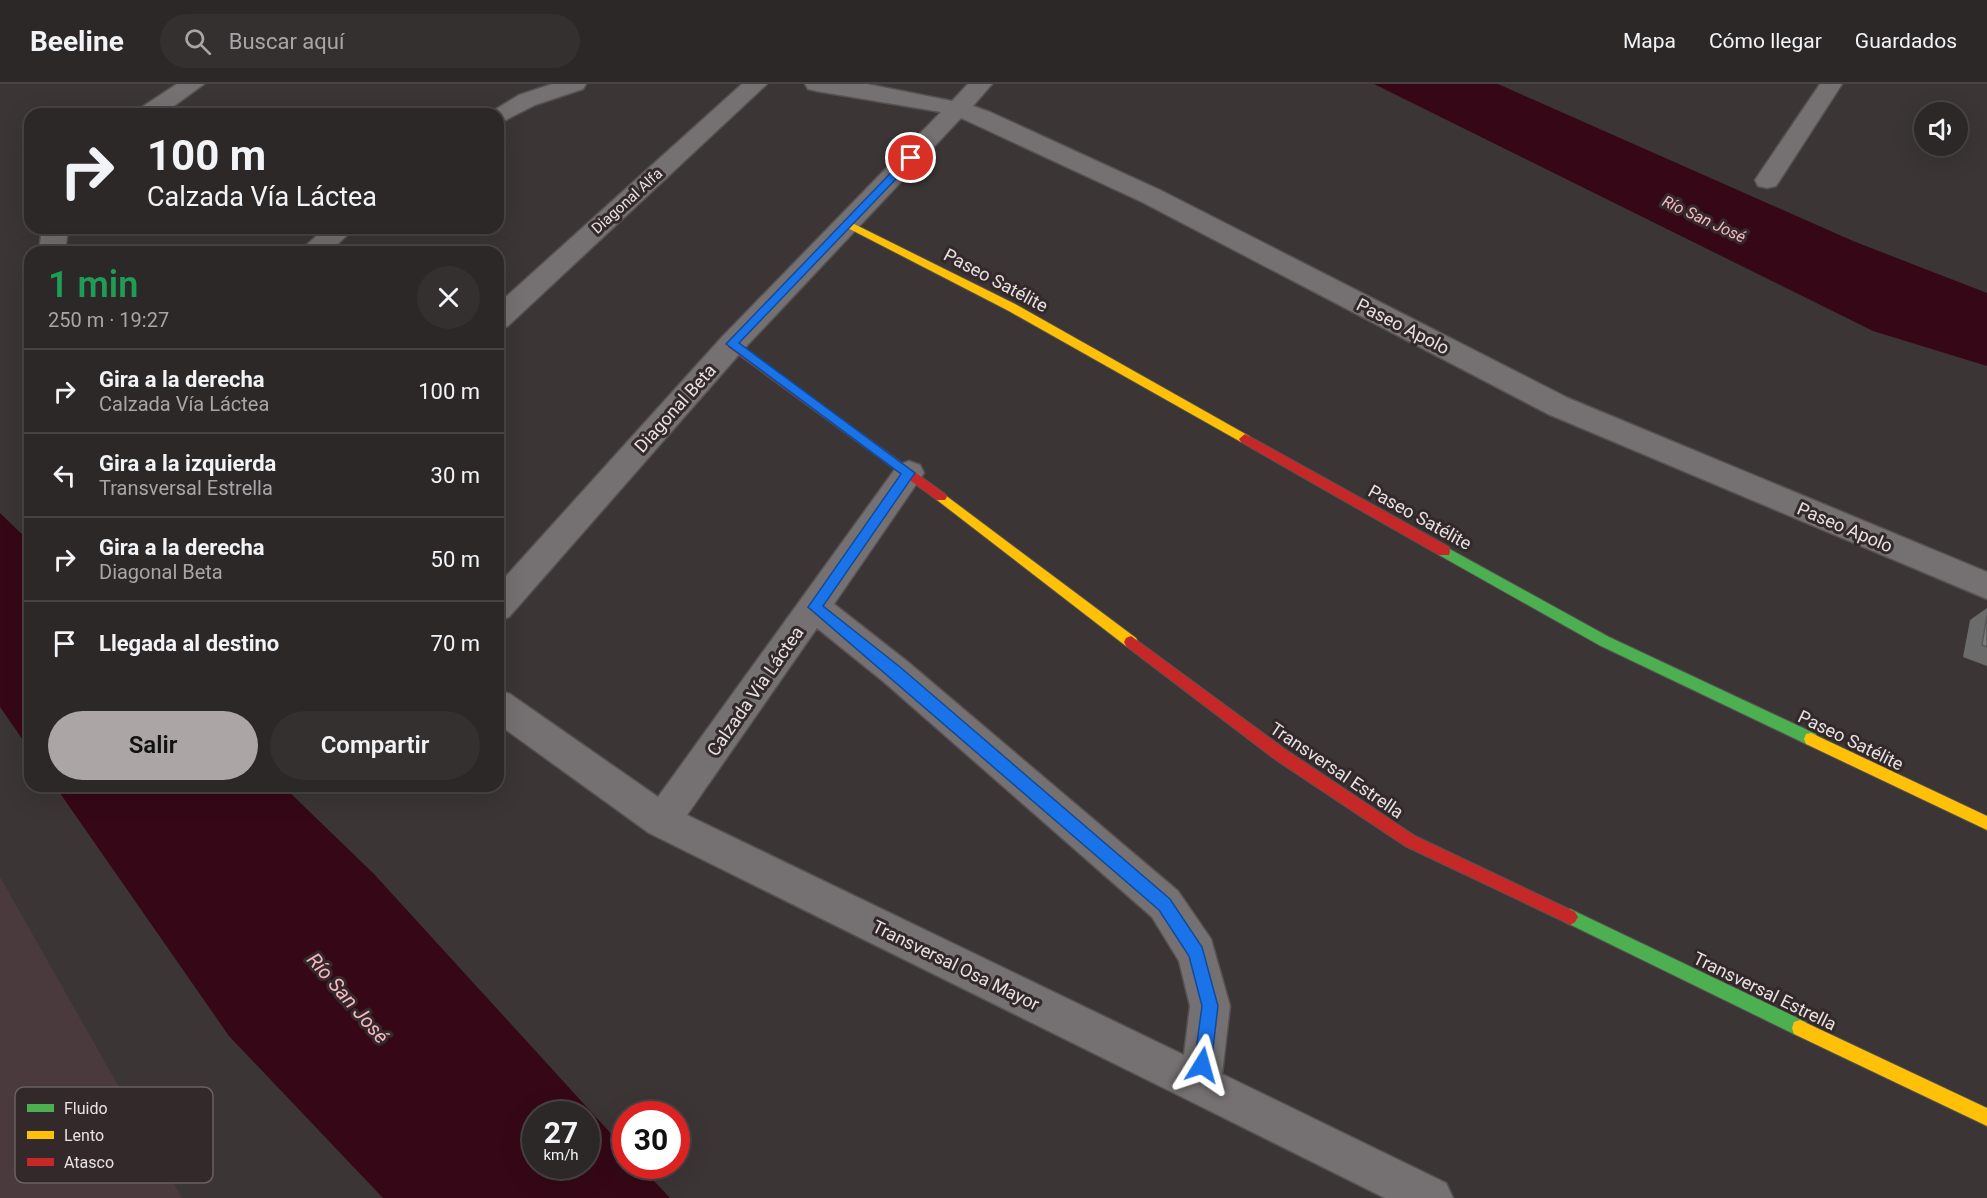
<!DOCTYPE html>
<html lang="es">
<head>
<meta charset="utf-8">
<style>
	body { margin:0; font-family:Roboto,sans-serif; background:#343030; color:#f1f3f6; height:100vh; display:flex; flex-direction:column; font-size:22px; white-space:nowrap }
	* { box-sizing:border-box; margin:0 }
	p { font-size:20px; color:#a6a6a8 }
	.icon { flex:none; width:33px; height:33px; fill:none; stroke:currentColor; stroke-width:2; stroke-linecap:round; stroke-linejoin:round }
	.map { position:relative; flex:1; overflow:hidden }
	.details { position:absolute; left:24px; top:162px; width:480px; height:546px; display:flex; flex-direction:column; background:#2c2828; border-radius:18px; box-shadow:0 6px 24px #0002,0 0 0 2px #484445 }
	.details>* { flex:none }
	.hud { position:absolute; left:24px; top:24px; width:480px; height:126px; border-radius:18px; box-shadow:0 6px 24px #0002,0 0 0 2px #484445; background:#2c2828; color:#f1f3f6; overflow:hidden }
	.tools { position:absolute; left:1914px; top:18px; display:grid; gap:12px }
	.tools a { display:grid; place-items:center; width:54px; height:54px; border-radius:50%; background:#2c2828; box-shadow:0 6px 24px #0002,0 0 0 2px #484445; font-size:30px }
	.speed { position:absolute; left:522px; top:1017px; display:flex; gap:12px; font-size:30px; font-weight:700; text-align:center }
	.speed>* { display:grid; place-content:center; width:78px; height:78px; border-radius:50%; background:#2c2828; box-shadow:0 6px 24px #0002,0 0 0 2px #484445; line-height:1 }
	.speed small { font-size:15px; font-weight:400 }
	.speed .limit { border:9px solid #d22; background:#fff; color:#111 }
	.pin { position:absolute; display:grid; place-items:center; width:51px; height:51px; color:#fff; margin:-26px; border:3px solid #fff; border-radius:50%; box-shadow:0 2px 6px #0007 }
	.me { position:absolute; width:66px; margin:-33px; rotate:8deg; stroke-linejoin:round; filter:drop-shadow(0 0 4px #0008) }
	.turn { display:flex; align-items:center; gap:21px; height:126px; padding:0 24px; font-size:27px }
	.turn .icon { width:78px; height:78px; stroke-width:2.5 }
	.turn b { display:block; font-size:42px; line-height:51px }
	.round { display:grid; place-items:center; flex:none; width:63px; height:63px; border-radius:32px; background:#343030 }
	.summary { display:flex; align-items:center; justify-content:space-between; height:102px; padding:0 24px }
	h1 { font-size:36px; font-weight:600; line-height:45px; color:#1e9e55 }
	.cta { display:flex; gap:12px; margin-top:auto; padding:12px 24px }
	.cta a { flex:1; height:69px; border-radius:36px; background:#aba5a6; color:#111; font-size:24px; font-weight:600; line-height:69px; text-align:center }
	.cta a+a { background:#343030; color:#f1f3f6 }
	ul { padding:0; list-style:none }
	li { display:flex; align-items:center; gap:18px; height:84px; padding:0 24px; border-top:2px solid #484445 }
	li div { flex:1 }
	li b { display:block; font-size:22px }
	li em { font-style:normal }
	header { display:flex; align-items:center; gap:36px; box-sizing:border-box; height:84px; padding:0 30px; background:#2c2828; border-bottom:2px solid #484445 }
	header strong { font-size:28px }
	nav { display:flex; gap:33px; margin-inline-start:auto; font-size:21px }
	.search { width:420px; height:54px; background:#343030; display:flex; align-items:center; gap:15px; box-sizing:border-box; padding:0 21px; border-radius:33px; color:#a6a6a8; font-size:22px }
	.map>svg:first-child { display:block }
	.built { fill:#4a3a3d }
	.water { fill:#360817; fill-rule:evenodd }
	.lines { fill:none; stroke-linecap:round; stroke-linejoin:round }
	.street-casing { stroke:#565152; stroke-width:3 }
	.fast-casing { stroke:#565152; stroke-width:2 }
	.slow-casing { stroke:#565152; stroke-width:2 }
	.jam-casing { stroke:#565152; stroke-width:2 }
	.street { fill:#757172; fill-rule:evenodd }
	.fast { fill:#4caf50; fill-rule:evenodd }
	.slow { fill:#ffc107; fill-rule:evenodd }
	.jam { fill:#c62828; fill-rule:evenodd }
	.wall { fill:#6b6b6b }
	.building { fill:#7c7c7c; stroke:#575757; stroke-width:1.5 }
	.route { fill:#1a73e8; stroke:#114b97; stroke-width:1.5 }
	.labels { text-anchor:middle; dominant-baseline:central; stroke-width:6; stroke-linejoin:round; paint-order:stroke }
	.far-street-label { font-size:15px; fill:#e7e1e2; stroke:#33292b }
	.far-water-label { font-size:16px; font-style:italic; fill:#f9b7c3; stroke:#33292b }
	.street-label { font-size:18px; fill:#e7e1e2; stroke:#33292b }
	.water-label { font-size:20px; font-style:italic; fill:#f9b7c3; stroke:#33292b }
	.key { fill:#33292b; stroke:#696062; stroke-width:1.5 }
	.key-label { font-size:16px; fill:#e7e1e2 }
</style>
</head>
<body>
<header>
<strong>Beeline</strong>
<div class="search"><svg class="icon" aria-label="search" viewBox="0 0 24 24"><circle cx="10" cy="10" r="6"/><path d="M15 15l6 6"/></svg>Buscar aquí</div>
<nav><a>Mapa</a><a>Cómo llegar</a><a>Guardados</a></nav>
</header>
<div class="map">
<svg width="1987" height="1114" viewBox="0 0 1987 1114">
	<rect width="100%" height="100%" fill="#3b3536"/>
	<path class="built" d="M0,793L182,1114H0Z"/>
	<path class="water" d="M1374,0H1498L1853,157L1987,209V282L1873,247Z
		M0,429L30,458V666L0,623Z
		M55,702H283L374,790L625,1065L626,1082H640L670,1114H383L229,952ZM536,1030H586V1082H536Z"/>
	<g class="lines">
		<g class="street-casing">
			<path id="street" d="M177,0H204L163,30H135L139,25Z
				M552,0H586L583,5L535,21L498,40V30H488L519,11Z
				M742,0H767L508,242L498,245V220Z
				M805,0H867L952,17L968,0H992L973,22L990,28L1160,106L1568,314L1987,488V515L1548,330L1142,118L961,34L742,267L509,533L498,537V501L722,253L941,28L816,7L808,5Z
				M1820,0H1842L1776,102L1767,104L1758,102L1755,96Z
				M42,144H68L65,168H39Z
				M325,144H355L329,168H299Z
				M909,377L920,381L924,389L834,520L908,578L1178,807L1211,855L1230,922L1222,990L1446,1099L1453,1114H1385L1186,1015L649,749L498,640V606L510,610L658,713L898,381ZM817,544L884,598L1152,833L1179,877L1190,922L1184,971L687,731Z"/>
		</g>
		<g class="fast-casing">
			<path id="fast" d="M1444,462L1609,553L1816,650L1818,655L1816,660L1811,661L1806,660L1599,561L1439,471L1438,467L1439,463Z
				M1570,825L1806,938L1808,944L1806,950L1800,952L1794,950L1565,838L1562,833L1565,828Z"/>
		</g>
		<g class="slow-casing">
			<path id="slow" d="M846,136L1015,220L1249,352L1251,355L1249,358H1241L1007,226L842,141L841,139Z
				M941,408L1136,554L1138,558L1136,562L1131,564L1126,562L937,416L935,413Z
				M1811,649L1987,732V746L1806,660L1804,655L1806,650Z
				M1800,936L1987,1024V1042L1794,950L1792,944L1794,938Z"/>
		</g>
		<g class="jam-casing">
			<path id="jam" d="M732,256L945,410L947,413L945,416H937L728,263V257Z
				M1245,350L1449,463L1450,467L1449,471H1439L1241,358L1239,355Z
				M1131,552L1286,666L1415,752L1575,828L1578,833L1575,838L1570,841L1565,838L1405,762L1276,676L1126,562L1124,558L1126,554Z"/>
		</g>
		<use href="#street" class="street"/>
		<use href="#fast" class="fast"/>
		<use href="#slow" class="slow"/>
		<use href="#jam" class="jam"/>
	</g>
	<path class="wall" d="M1987,524V582L1963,573L1970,536Z"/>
	<path class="building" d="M1987,531V563L1982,561Z"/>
	<path class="route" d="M907,72L916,74L739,259L915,389L823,522L900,583L1170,815L1202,863L1218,922L1211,981L1208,987L1202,989L1196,987L1194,981L1202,922L1189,872L1159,826L808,523L901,390L726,260Z"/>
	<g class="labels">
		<g class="far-street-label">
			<text transform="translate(627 117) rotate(-42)">Diagonal Alfa</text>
		</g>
		<g class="far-water-label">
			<text transform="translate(1704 135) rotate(25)">Río San José</text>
		</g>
		<g class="street-label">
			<text transform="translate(996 196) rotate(28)">Paseo Satélite</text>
			<text transform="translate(1403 242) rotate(27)">Paseo Apolo</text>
			<text transform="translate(675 324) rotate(-48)">Diagonal Beta</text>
			<text transform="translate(1420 433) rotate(29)">Paseo Satélite</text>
			<text transform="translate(1845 443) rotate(23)">Paseo Apolo</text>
			<text transform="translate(755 607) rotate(-55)">Calzada Vía Láctea</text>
			<text transform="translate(1851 656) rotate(26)">Paseo Satélite</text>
			<text transform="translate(1337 686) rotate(34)">Transversal Estrella</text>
			<text transform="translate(956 881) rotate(26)">Transversal Osa Mayor</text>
			<text transform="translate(1765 907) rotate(26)">Transversal Estrella</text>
		</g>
		<g class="water-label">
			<text transform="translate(348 914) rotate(49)">Río San José</text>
		</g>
	</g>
	<rect x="15" y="1003" width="198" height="96" rx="9" class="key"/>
	<rect x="27" y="1020" width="27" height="8" fill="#4caf50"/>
	<rect x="27" y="1047" width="27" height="8" fill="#ffc107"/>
	<rect x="27" y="1074" width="27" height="8" fill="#c62828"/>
	<g class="key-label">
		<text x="64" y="1030">Fluido</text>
		<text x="64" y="1057">Lento</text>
		<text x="64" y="1084">Atasco</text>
	</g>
</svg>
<div class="tools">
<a><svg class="icon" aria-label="sound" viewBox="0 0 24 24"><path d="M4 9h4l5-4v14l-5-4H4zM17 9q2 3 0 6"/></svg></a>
</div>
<div class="speed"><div>27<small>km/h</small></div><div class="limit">30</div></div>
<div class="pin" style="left:911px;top:74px;background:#d93025"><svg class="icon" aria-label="arrive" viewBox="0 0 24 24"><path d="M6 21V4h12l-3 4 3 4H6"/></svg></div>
<svg class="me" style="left:1202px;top:981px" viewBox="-20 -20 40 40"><path d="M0-17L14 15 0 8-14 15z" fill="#1a73e8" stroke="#fff" stroke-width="4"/></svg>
<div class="hud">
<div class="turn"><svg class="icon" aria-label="right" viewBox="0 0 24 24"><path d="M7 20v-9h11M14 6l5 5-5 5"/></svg><div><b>100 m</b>Calzada Vía Láctea</div></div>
</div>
<section class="details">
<div class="summary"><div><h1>1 min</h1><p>250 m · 19:27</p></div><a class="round"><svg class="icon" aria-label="close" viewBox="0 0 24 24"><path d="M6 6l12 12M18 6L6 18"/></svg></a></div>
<ul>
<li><svg class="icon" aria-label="right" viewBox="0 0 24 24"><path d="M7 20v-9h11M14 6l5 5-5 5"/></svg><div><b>Gira a la derecha</b><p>Calzada Vía Láctea</p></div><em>100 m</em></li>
<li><svg class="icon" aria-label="left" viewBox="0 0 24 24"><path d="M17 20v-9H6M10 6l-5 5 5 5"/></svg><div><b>Gira a la izquierda</b><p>Transversal Estrella</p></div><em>30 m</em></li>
<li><svg class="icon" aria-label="right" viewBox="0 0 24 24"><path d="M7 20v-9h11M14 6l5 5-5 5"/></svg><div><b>Gira a la derecha</b><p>Diagonal Beta</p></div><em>50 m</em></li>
<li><svg class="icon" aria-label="arrive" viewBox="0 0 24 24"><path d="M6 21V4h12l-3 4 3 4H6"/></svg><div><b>Llegada al destino</b></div><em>70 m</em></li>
</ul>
<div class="cta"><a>Salir</a><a>Compartir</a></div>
</section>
</div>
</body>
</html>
